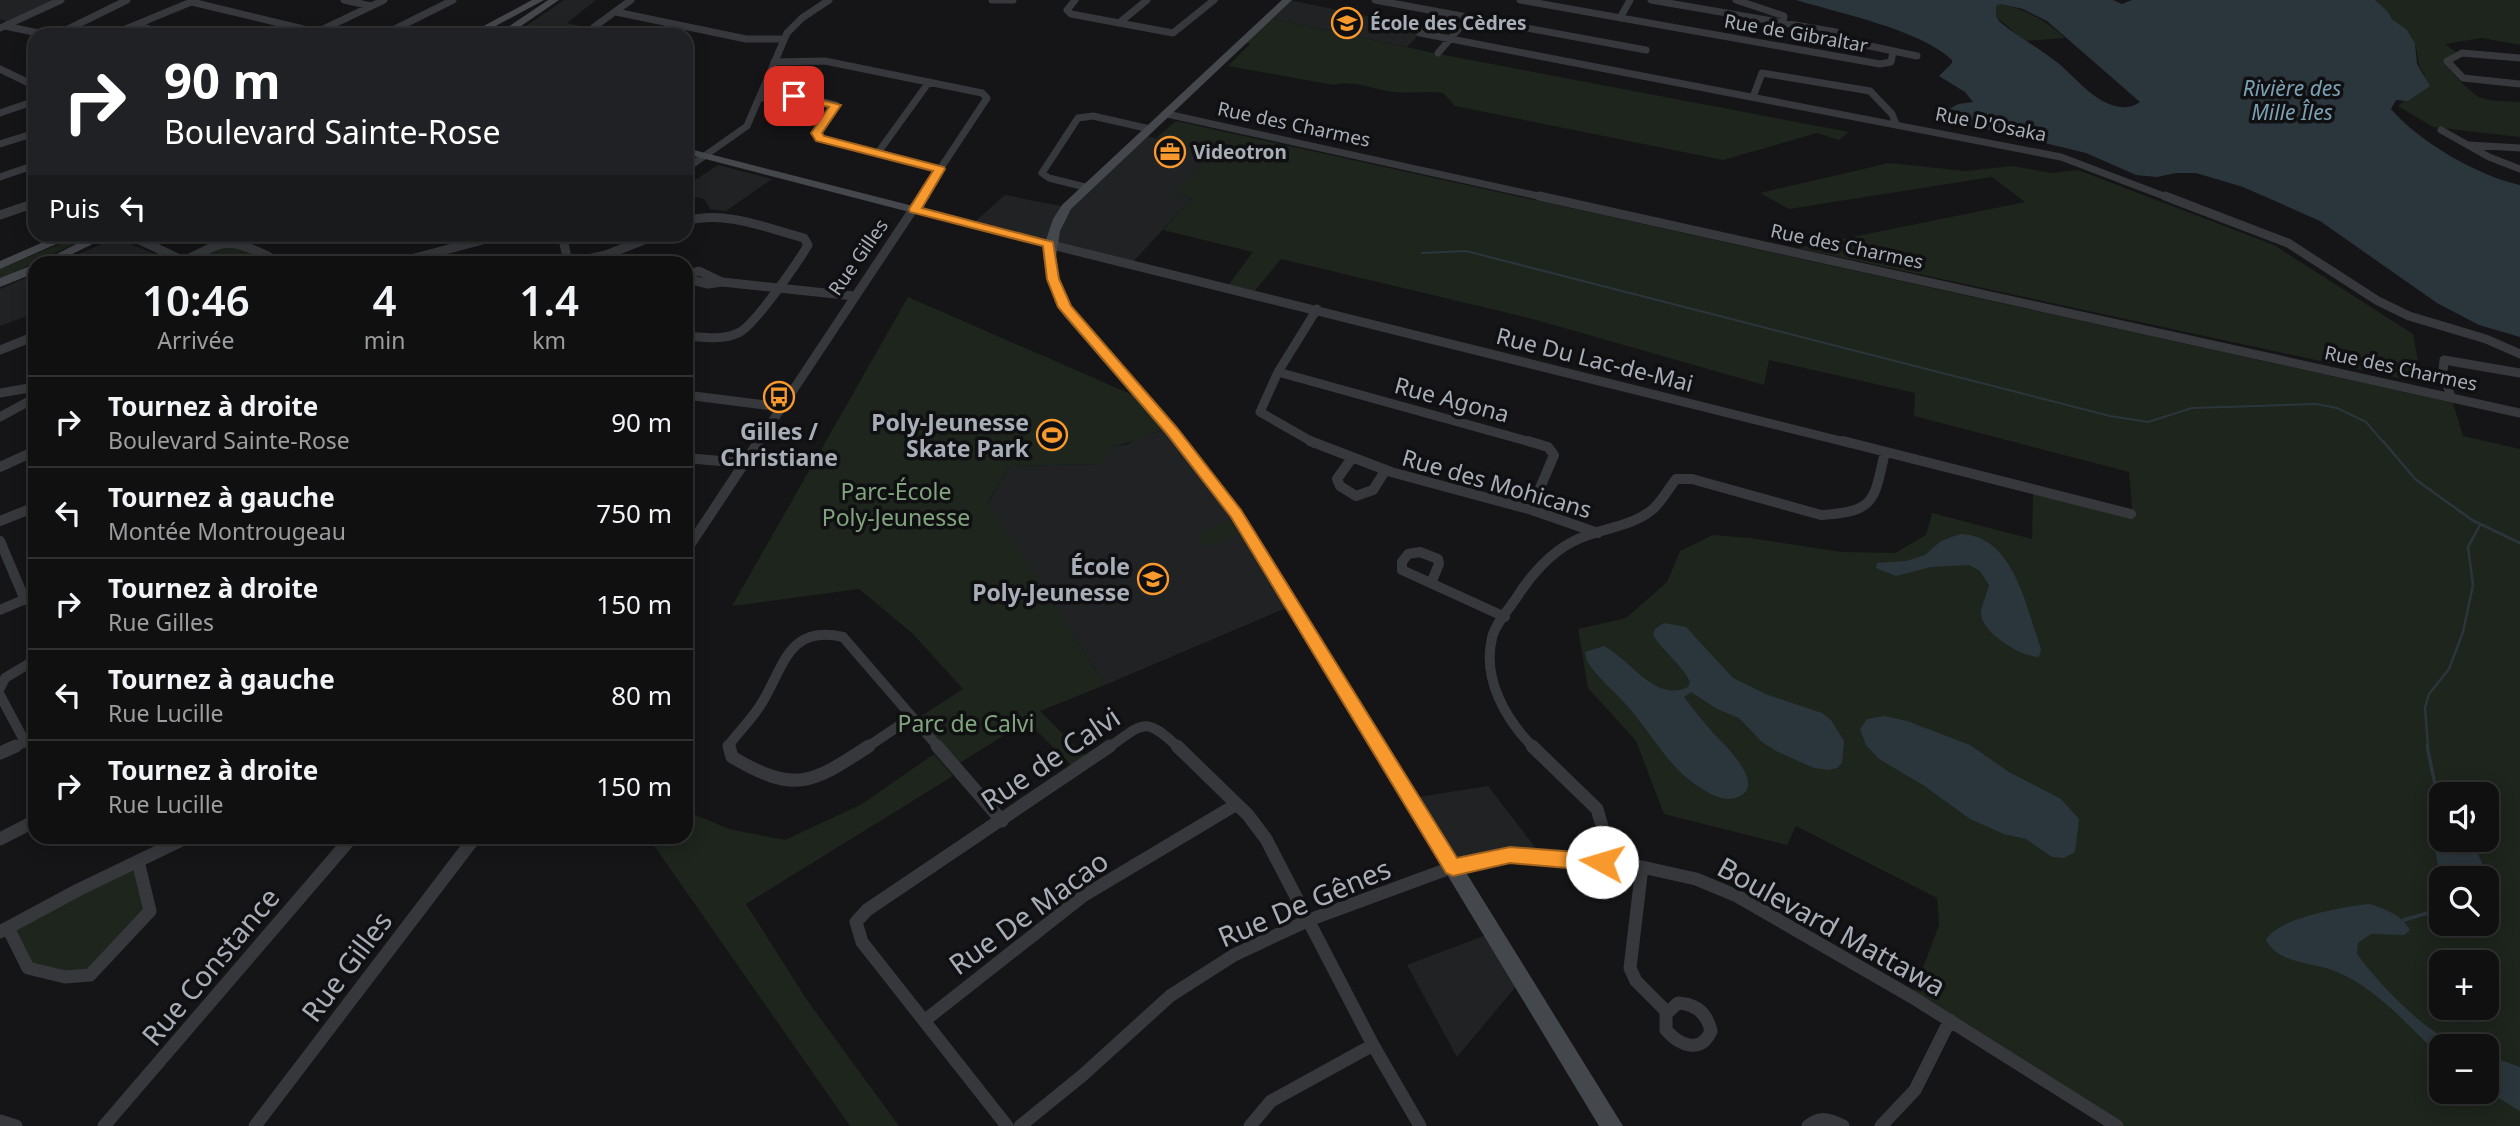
<!DOCTYPE html>
<html lang="fr">
<head>
<meta charset="utf-8">
<style>
	body { margin:0; font-family:"Noto Sans",sans-serif; background:#1e1e1f; color:#f1f3f6; height:100vh; display:flex; flex-direction:column; font-size:26px; white-space:nowrap }
	* { box-sizing:border-box; margin:0 }
	p { font-size:23px; color:#9c9d9f }
	.icon { flex:none; width:38px; height:38px; fill:none; stroke:currentColor; stroke-width:2; stroke-linecap:round; stroke-linejoin:round }
	.map { position:relative; flex:1; overflow:hidden }
	.panel { position:absolute; left:28px; top:256px; width:665px; height:588px; display:flex; flex-direction:column; background:#101011; border-radius:21px; box-shadow:0 4px 18px #0003,0 0 0 2px #303031 }
	.panel>* { flex:none }
	.guide { position:absolute; left:28px; top:28px; width:665px; height:214px; border-radius:21px; box-shadow:0 4px 18px #0003,0 0 0 2px #303031; background:#202124; color:#fff; overflow:hidden }
	.controls { position:absolute; left:2429px; top:782px; display:grid; gap:14px }
	.controls a { display:grid; place-items:center; width:70px; height:70px; border-radius:14px; background:#101011; box-shadow:0 4px 18px #0003,0 0 0 2px #303031; font-size:35px }
	.pin { position:absolute; display:grid; place-items:center; width:60px; height:60px; color:#fff; margin:-30px; border-radius:14px; box-shadow:0 4px 10px #0006 }
	.me { position:absolute; width:77px; margin:-38px; rotate:276deg; stroke-linejoin:round; filter:drop-shadow(0 0 5px #0008) }
	.turn { display:flex; align-items:center; gap:24px; height:147px; padding:0 21px; font-size:32px }
	.turn .icon { width:91px; height:91px; stroke-width:2.5 }
	.turn b { display:block; font-size:49px; line-height:60px }
	.then { display:flex; align-items:center; height:66px; padding:0 21px; background:#0003; gap:14px; font-size:26px }
	.eta { display:flex; justify-content:space-evenly; align-items:center; height:119px; text-align:center }
	.eta b { font-size:42px; font-weight:600; line-height:49px }
	ul { padding:0; list-style:none }
	li { display:flex; align-items:center; gap:21px; height:91px; padding:0 21px; border-top:2px solid #303031 }
	li div { flex:1 }
	li b { display:block; font-size:26px }
	li em { font-style:normal }
	.map>svg:first-child { display:block }
	.built { fill:#212224 }
	.green { fill:#1d251d; fill-rule:evenodd }
	.water { fill:#2b363c; fill-rule:evenodd }
	.lines { fill:none; stroke-linecap:round; stroke-linejoin:round }
	.stream-far2 { stroke:#2b363c; stroke-width:2 }
	.stream-far1 { stroke:#2b363c; stroke-width:2.5 }
	.stream { stroke:#2b363c; stroke-width:3.5 }
	.street-far3 { stroke:#36383c; stroke-width:7 }
	.street-far2 { stroke:#36383c; stroke-width:9 }
	.street-far1 { stroke:#36383c; stroke-width:10 }
	.street { stroke:#36383c; stroke-width:13 }
	.secondary { fill:#44474c; fill-rule:evenodd }
	.route { fill:#f8992d; stroke:#a1631d; stroke-width:2 }
	.labels { text-anchor:middle; dominant-baseline:central; stroke-width:7; stroke-linejoin:round; paint-order:stroke }
	.far-poi-label { font-size:19px; font-weight:bold; fill:#a7aeb8; stroke:#101012; text-anchor:start }
	.far-street-label { font-size:19px; fill:#a7aeb8; stroke:#101012 }
	.far-water-label { font-size:21px; font-style:italic; fill:#7ca1b4; stroke:#101012 }
	.street-label { font-size:23px; fill:#a7aeb8; stroke:#101012 }
	.poi-label { font-size:23px; font-weight:bold; fill:#a7aeb8; stroke:#101012; text-anchor:end }
	.park-label { font-size:23px; fill:#80a47d; stroke:#101012 }
	.near-street-label { font-size:28px; fill:#a7aeb8; stroke:#101012 }
</style>
</head>
<body>
<div class="map">
<svg width="2520" height="1126" viewBox="0 0 2520 1126">
	<rect width="100%" height="100%" fill="#151517"/>
	<path class="built" d="M0,0H61L12,23L0,19Z
		M564,0H596L567,23L622,35H513Z
		M1289,0L1425,28L1407,47L1269,18Z
		M1143,135L1214,153L1177,194L1192,198L1132,263L971,225L1005,195L1066,207Z
		M718,165L772,179L726,211L710,209L704,199L686,195V186Z
		M116,238L155,254L137,262H60Z
		M35,274V313L0,326V289Z
		M1163,430L1223,505L1286,608L1105,685L988,503L1009,466L1102,464L1109,446L1126,445L1138,438Z
		M1488,786L1542,856L1453,867L1411,798Z
		M1494,932L1523,978L1457,1057L1407,965Z"/>
	<path class="green" d="M2375,0H2520V45L2482,38L2445,44L2456,52L2445,59C2447,70 2469,91 2479,97C2489,102 2509,101 2520,102V137L2433,127L2398,106L2416,91L2425,75C2414,61 2420,53 2413,39C2408,29 2401,28 2393,20C2389,16 2379,5 2375,0Z
		M2001,4C2027,10 2045,20 2065,38L2024,41L1996,16V6Z
		M1269,18L1439,54L1849,132L1839,140L1817,133L1723,160L1455,106L1443,93C1427,91 1409,94 1393,92C1371,89 1355,80 1333,85L1228,66L1250,44L1243,42Z
		M1176,121L2453,403L2463,436L2520,449V1126H2117L1912,997L1939,925L1937,898L1796,826L1787,845L1664,814L1636,741L1588,688L1578,629L1626,618L1667,582L1680,551L1713,535L1750,538L1842,552L1895,553L1926,535L1932,513L2032,539L2033,493L2133,519L2129,472L1914,416L1915,393L1769,360L1764,385L1529,318L1281,259L1253,293L1227,287L1253,252L1163,230L1192,198L1176,194L1214,153L1156,138ZM2441,794H2487V840H2441ZM2441,878H2487V924H2441ZM2441,962H2487V1008H2441ZM2441,1046H2487V1092H2441Z
		M1889,163L1966,171L2012,166L2052,173L2078,170L2274,245L2413,334L2422,383L1798,248L2025,202L1992,177L1789,209L1760,193Z
		M81,235H94L0,279V269Z
		M232,242L268,256L266,262H186Z
		M908,297L1133,395L1163,430C1144,435 1129,445 1110,446L1102,464L1009,466L988,502L1105,685L1040,711L1090,761L1076,770L1027,721L955,766L915,720L963,689L912,633L859,589L732,606Z
		M1230,520L1240,534L1208,547L1197,534Z
		M934,754L953,776L746,904L807,1000L899,1126H850L648,837L686,836V811L729,829L785,840L862,804Z
		M138,861L150,911L90,975L28,968L8,928Z"/>
	<path class="water" d="M1796,0H2113L2122,4L2132,0H2375L2387,11L2392,19L2407,30L2415,43L2417,64L2430,86L2408,101L2396,100L2391,109C2418,141 2478,176 2520,185V337L2479,325L2437,303L2320,221L2243,187L2196,173H2176L2157,177L2136,175L2086,153L1958,122L1946,111L1958,104L1973,102L1965,92L1939,76L1952,63V60C1921,30 1839,13 1796,0ZM2001,4L2023,9L2047,21L2140,102C2131,109 2119,108 2109,104C2089,96 2074,76 2058,63C2039,48 2018,37 2000,22L1996,16V6Z
		M1960,534C2014,535 2026,607 2041,649L2039,657C2021,657 1980,632 1981,612C1982,604 1987,594 1989,585L1980,571L1969,565L1931,567L1896,576L1876,568L1877,563L1906,561L1925,555L1941,541Z
		M1664,623L1686,627L1733,678L1768,695L1822,713L1831,720L1844,741L1842,763L1837,768L1829,770L1814,768L1776,751L1762,742L1739,718L1717,709L1691,692L1684,697C1694,710 1704,723 1715,735C1725,745 1770,788 1735,798C1721,802 1707,792 1696,785C1667,765 1652,734 1629,708C1616,692 1598,679 1587,661L1585,652L1604,646C1631,660 1655,703 1688,687L1690,682C1682,664 1663,652 1653,635L1655,629Z
		M1884,716L1907,721L1970,745L2009,772L2061,799L2079,819L2075,852L2064,858L2052,857L2026,839L2004,834L1970,819L1923,785L1879,759L1866,745L1860,729L1867,719Z
		M2435,799L2441,800V840H2472L2482,863L2483,878H2441V919L2433,907L2441,884L2429,814V801Z
		M2370,904C2387,910 2400,914 2410,930L2404,935L2371,934L2358,943L2357,954C2379,984 2425,1033 2461,1046H2441V1057C2410,1028 2378,989 2337,972C2314,962 2279,965 2266,940C2276,918 2347,906 2370,904Z
		M2487,1055L2520,1067V1111L2487,1091Z"/>
	<g class="lines">
		<path class="stream-far2" d="M1422,253L1466,251L2110,416L2148,422L2192,408L2316,404L2337,408L2366,422L2384,443"/>
		<path class="stream-far1" d="M2383,441L2415,479L2472,520L2520,543
			M2428,748L2425,708L2429,694L2449,669L2463,632L2473,585L2468,547L2480,525"/>
		<path class="stream" d="M2427,746L2439,803
			M2404,920L2441,909"/>
		<path class="street-far3" d="M344,0L371,6
			M992,0H1013
			M1075,0L1067,10L1071,14L1173,33L1214,0
			M1375,0L1646,50
			M1520,0L1880,64L1891,62L1893,52
			M1651,0L1836,32L1851,42L1917,56
			M1736,0L1784,16L1783,23
			M192,2L316,32
			M616,12L746,39H784
			M1620,18L1630,0
			M1119,23L1147,0
			M136,25L170,35
			M5,26L48,35
			M594,27L631,0
			M0,28L61,0
			M1420,33L2061,157L2169,198
			M56,35L127,0
			M111,35L196,0
			M311,35L384,0
			M383,35L453,0
			M1438,53L1468,18
			M2520,58L2462,53L2447,61L2463,78L2520,84
			M774,62L825,61L982,93L987,98L921,198
			M0,69L35,86
			M1753,97L1762,73L1870,91L1892,114L1896,124
			M760,98H808L836,105L816,133L820,138L940,169
			M0,113L35,101
			M1167,114L1547,198
			M2441,130L2489,157L2520,169
			M0,144L35,133
			M2469,145L2520,148
			M877,154L929,82
			M686,169L747,126L787,33L802,18L829,0
			M0,177L35,165
			M1085,187L1049,178L1042,173L1078,118L1093,116L1150,129"/>
		<path class="street-far2" d="M1539,196L2520,413
			M2165,196L2288,243L2378,301L2409,316L2486,339L2520,354
			M0,215L35,203
			M686,221C726,210 766,228 804,238L808,245C798,262 756,323 740,332C724,341 703,337 686,336
			M127,234L186,262
			M562,234L568,262
			M1048,244L1849,443
			M184,261C225,241 225,236 268,256L266,262
			M400,262L505,234
			M574,262L606,255L659,234
			M699,271L722,282L708,284L687,279L691,273Z
			M722,282L854,296
			M0,350L35,336
			M1278,372L1534,443
			M0,393L29,388L33,390V399L0,417
			M686,395L781,407
			M2451,397L2443,372L2444,360L2520,373
			M758,443L922,196
			M1314,443L1260,412L1278,372L1317,309"/>
		<path class="street-far1" d="M1310,441L1391,472L1532,510L1598,533
			M1528,441L1548,447L1554,455L1537,495L1534,511
			M1843,441L2131,514
			M686,458L743,463
			M1352,458L1337,479L1340,486L1356,496L1373,490L1385,471
			M0,467L35,451
			M0,521L35,507
			M0,541L25,600
			M686,551L759,441
			M1431,583L1439,564L1438,559L1420,552L1408,554L1402,562V570L1505,617
			M0,610L35,595
			M0,688L5,678L35,660
			M0,695L25,742
			M12,748L35,738
			M730,748L729,745C740,730 754,717 763,701C785,664 789,625 843,637L939,748
			M866,748L912,717
			M1108,748C1144,723 1144,715 1179,748
			M1534,748C1506,720 1482,679 1492,638C1495,624 1509,609 1517,597C1530,576 1551,552 1574,541C1599,528 1631,528 1653,509C1662,501 1669,488 1676,479H1692L1821,515C1876,512 1874,500 1885,452"/>
		<path class="street" d="M729,746L732,757C795,794 811,784 869,746
			M937,746L1002,821
			M1177,746L1248,815L1266,839L1373,1045L1420,1126
			M1532,746L1597,809L1606,840L1602,862
			M0,753L16,746
			M0,839L35,821
			M1642,867L1630,968L1636,981L1666,1011
			M8,928L28,968L65,977L90,975L150,911L138,861
			M0,932L78,890L190,836
			M1678,1003C1696,1004 1707,1013 1711,1031C1701,1054 1680,1046 1666,1030V1014Z
			M924,1021L1083,896L1237,804
			M0,1121L16,1126
			M104,1126L353,836
			M255,1126L476,836
			M1007,1126L862,942L856,922L867,910L1110,746
			M1020,1126L1083,1075L1170,996L1234,955L1309,920L1453,867L1510,855L1642,867L1696,879L1737,896L1912,997L2117,1126
			M1250,1126L1271,1101L1373,1045
			M1808,1126C1820,1116 1830,1119 1843,1126
			M1881,1126L1915,1090L1950,1020"/>
		<path class="secondary" d="M532,0H544L479,35H467Z
			M548,0H559L508,35H496Z
			M1282,0H1292L1071,209L1060,231L1056,257L1060,282L1071,307L1185,438L1241,509L1623,1126H1599L1231,517L1160,427L1064,316L1047,282L1044,247L686,154V148L1046,240L1053,219L1062,205Z
			M62,234H79L0,269V261Z
			M96,234H113L56,262H41Z
			M35,264V273L0,287V278Z"/>
	</g>
	<path class="route" d="M794,93L841,105L822,133L824,136L944,167L945,169L922,208L1053,242L1059,279L1071,306L1177,428L1241,510L1457,858L1510,847L1602,854L1608,856L1611,862L1608,868L1602,871L1510,863L1453,876L1446,873L1231,517L1167,434L1058,307L1047,279L1043,246L910,212L909,209L933,171L816,141L811,133L829,107L791,99L789,96Z"/>
	<defs>
		<g id="school-ring" transform="scale(1.575)"><circle r="9.5" fill="#101012" stroke="#f8992d" stroke-width="1.5"/><path d="M0-5L7-2L0 1L-7-2ZM-4 1L0 2.5L4 1V4Q0 6-4 4Z" fill="#f8992d"/></g>
		<g id="office-ring" transform="scale(1.575)"><circle r="9.5" fill="#101012" stroke="#f8992d" stroke-width="1.5"/><path d="M-6-3h4V-5.5h4V-3h4V5H-6ZM-1-4.5V-3h2v-1.5ZM-6 0V1H6V0Z" fill="#f8992d"/></g>
		<g id="bus-ring" transform="scale(1.575)"><circle r="9.5" fill="#101012" stroke="#f8992d" stroke-width="1.5"/><path d="M-5-6H5V4H4V6H2V4H-2V6H-4V4H-5ZM-3.5-4V0h7V-4ZM-3.5 1.2v1.5H-2V1.2ZM2 1.2v1.5H3.5V1.2Z" fill="#f8992d"/></g>
		<g id="stadium-ring" transform="scale(1.575)"><circle r="9.5" fill="#101012" stroke="#f8992d" stroke-width="1.5"/><path d="M0-5a6.5 5 0 1 0 0 10a6.5 5 0 1 0 0-10ZM-3.5-1.8h7v3.6h-7Z" fill="#f8992d"/></g>
	</defs>
	<g fill-rule="evenodd">
		<use href="#school-ring" x="1347" y="23"/>
		<use href="#office-ring" x="1170" y="152"/>
		<use href="#bus-ring" x="779" y="397"/>
		<use href="#stadium-ring" x="1052" y="435"/>
		<use href="#school-ring" x="1153" y="579"/>
	</g>
	<g class="labels">
		<g class="far-poi-label">
			<text x="1370" y="23">École des Cèdres</text>
			<text x="1193" y="152">Videotron</text>
		</g>
		<g class="far-street-label">
			<text transform="translate(1796 33) rotate(10)">Rue de Gibraltar</text>
			<text transform="translate(1294 124) rotate(12)">Rue des Charmes</text>
			<text transform="translate(1991 124) rotate(11)">Rue D'Osaka</text>
			<text transform="translate(1847 246) rotate(12)">Rue des Charmes</text>
			<text transform="translate(858 257) rotate(-55)">Rue Gilles</text>
			<text transform="translate(2401 368) rotate(12)">Rue des Charmes</text>
		</g>
		<g class="far-water-label">
			<text x="2292" y="88">Rivière des<tspan x="2292" dy="24">Mille Îles</tspan></text>
		</g>
		<g class="street-label">
			<text transform="translate(1595 359) rotate(14)">Rue Du Lac-de-Mai</text>
			<text transform="translate(1452 399) rotate(15)">Rue Agona</text>
			<text transform="translate(1497 483) rotate(16)">Rue des Mohicans</text>
		</g>
		<g class="poi-label">
			<text x="1029" y="422">Poly-Jeunesse<tspan x="1029" dy="26">Skate Park</tspan></text>
			<text x="779" y="431" text-anchor="middle">Gilles /<tspan x="779" dy="26">Christiane</tspan></text>
			<text x="1130" y="566">École<tspan x="1130" dy="26">Poly-Jeunesse</tspan></text>
		</g>
		<g class="park-label">
			<text x="896" y="491">Parc-École<tspan x="896" dy="26">Poly-Jeunesse</tspan></text>
			<text x="966" y="723">Parc de Calvi</text>
		</g>
		<g class="near-street-label">
			<text transform="translate(1050 758) rotate(-34)">Rue de Calvi</text>
			<text transform="translate(1304 902) rotate(-23)">Rue De Gênes</text>
			<text transform="translate(1028 912) rotate(-36)">Rue De Macao</text>
			<text transform="translate(1832 926) rotate(29)">Boulevard Mattawa</text>
			<text transform="translate(210 966) rotate(-50)">Rue Constance</text>
			<text transform="translate(346 966) rotate(-53)">Rue Gilles</text>
		</g>
	</g>
</svg>
<div class="controls">
<a><svg class="icon" aria-label="sound" viewBox="0 0 24 24"><path d="M4 9h4l5-4v14l-5-4H4zM17 9q2 3 0 6"/></svg></a>
<a><svg class="icon" aria-label="search" viewBox="0 0 24 24"><circle cx="10" cy="10" r="6"/><path d="M15 15l6 6"/></svg></a>
<a>+</a>
<a>−</a>
</div>
<div class="pin" style="left:794px;top:96px;background:#d93025"><svg class="icon" aria-label="arrive" viewBox="0 0 24 24"><path d="M6 21V4h12l-3 4 3 4H6"/></svg></div>
<svg class="me" style="left:1602px;top:862px" viewBox="-20 -20 40 40"><circle r="19" fill="#fff"/><path d="M0-13L10 11 0 6-10 11z" fill="#f8992d"/></svg>
<div class="guide">
<div class="turn"><svg class="icon" aria-label="right" viewBox="0 0 24 24"><path d="M7 20v-9h11M14 6l5 5-5 5"/></svg><div><b>90 m</b>Boulevard Sainte-Rose</div></div>
<div class="then">Puis<svg class="icon" aria-label="left" viewBox="0 0 24 24"><path d="M17 20v-9H6M10 6l-5 5 5 5"/></svg></div>
</div>
<section class="panel">
<div class="eta">
<div><b>10:46</b><p>Arrivée</p></div>
<div><b>4</b><p>min</p></div>
<div><b>1.4</b><p>km</p></div>
</div>
<ul>
<li><svg class="icon" aria-label="right" viewBox="0 0 24 24"><path d="M7 20v-9h11M14 6l5 5-5 5"/></svg><div><b>Tournez à droite</b><p>Boulevard Sainte-Rose</p></div><em>90 m</em></li>
<li><svg class="icon" aria-label="left" viewBox="0 0 24 24"><path d="M17 20v-9H6M10 6l-5 5 5 5"/></svg><div><b>Tournez à gauche</b><p>Montée Montrougeau</p></div><em>750 m</em></li>
<li><svg class="icon" aria-label="right" viewBox="0 0 24 24"><path d="M7 20v-9h11M14 6l5 5-5 5"/></svg><div><b>Tournez à droite</b><p>Rue Gilles</p></div><em>150 m</em></li>
<li><svg class="icon" aria-label="left" viewBox="0 0 24 24"><path d="M17 20v-9H6M10 6l-5 5 5 5"/></svg><div><b>Tournez à gauche</b><p>Rue Lucille</p></div><em>80 m</em></li>
<li><svg class="icon" aria-label="right" viewBox="0 0 24 24"><path d="M7 20v-9h11M14 6l5 5-5 5"/></svg><div><b>Tournez à droite</b><p>Rue Lucille</p></div><em>150 m</em></li>
</ul>
</section>
</div>
</body>
</html>
